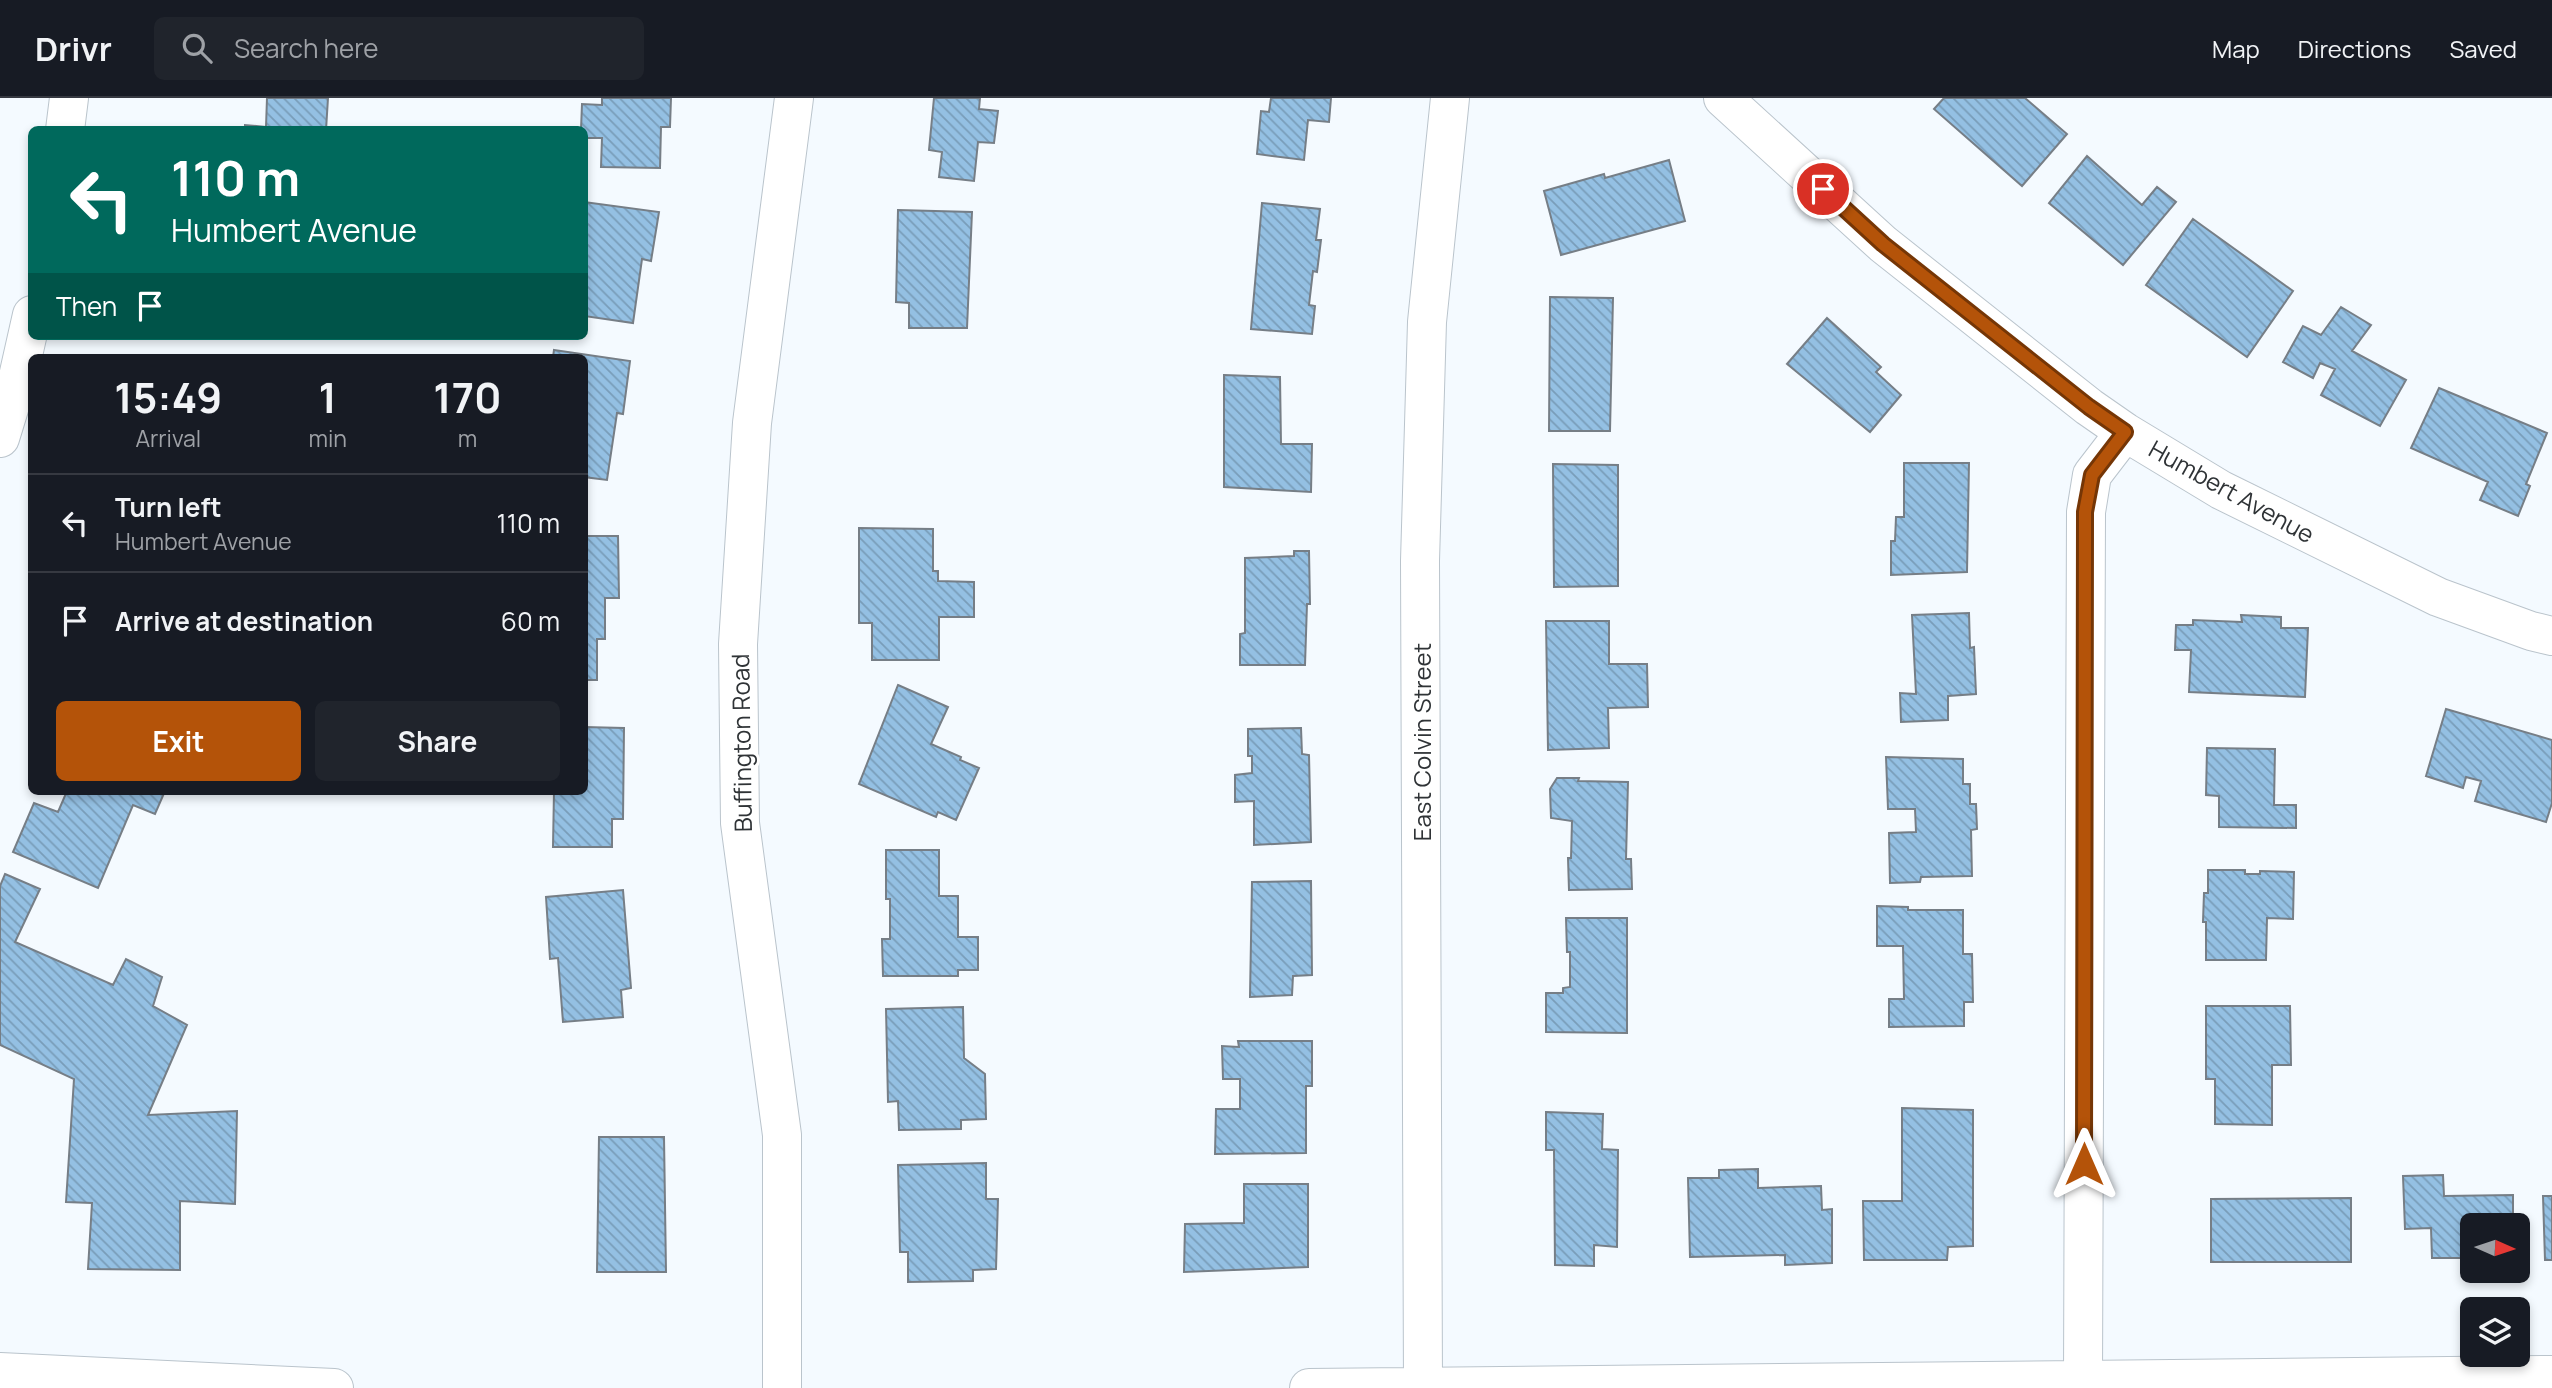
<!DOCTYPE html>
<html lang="en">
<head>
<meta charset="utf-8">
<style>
	body { margin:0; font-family:Manrope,sans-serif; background:#20242c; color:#f1f3f6; height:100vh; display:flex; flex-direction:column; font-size:26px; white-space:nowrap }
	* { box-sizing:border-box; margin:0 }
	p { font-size:23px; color:#9ea1a6 }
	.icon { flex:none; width:38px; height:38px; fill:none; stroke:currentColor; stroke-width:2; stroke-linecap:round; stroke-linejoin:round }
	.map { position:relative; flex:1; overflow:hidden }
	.drawer { position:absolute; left:28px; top:256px; width:560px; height:441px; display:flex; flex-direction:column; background:#171b24; border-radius:10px; box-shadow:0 4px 10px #0003 }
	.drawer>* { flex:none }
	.top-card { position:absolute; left:28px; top:28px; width:560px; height:214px; border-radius:10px; box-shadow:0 4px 10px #0003; background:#00695c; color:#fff; overflow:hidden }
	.needle { width:46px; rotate:93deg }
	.fabs { position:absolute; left:2460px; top:1115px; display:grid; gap:14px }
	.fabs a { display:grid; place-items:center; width:70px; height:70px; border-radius:10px; background:#171b24; box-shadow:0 4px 10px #0003; font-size:35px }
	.pin { position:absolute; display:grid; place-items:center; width:60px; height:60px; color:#fff; margin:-30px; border:4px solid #fff; border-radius:50%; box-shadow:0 2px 7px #0007 }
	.me { position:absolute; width:77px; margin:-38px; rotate:0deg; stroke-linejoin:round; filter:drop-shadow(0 0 5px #0008) }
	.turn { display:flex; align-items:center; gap:24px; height:147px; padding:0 28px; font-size:32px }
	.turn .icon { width:91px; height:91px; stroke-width:2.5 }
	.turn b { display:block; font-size:49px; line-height:60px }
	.then { display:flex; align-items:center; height:66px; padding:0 28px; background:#0003; gap:14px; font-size:26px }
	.eta { display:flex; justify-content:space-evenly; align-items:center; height:119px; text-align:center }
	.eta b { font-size:42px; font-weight:700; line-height:49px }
	.button { display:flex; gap:14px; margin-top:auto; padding:14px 28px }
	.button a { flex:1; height:80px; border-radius:10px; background:#b45309; color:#fff; font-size:28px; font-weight:700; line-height:80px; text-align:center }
	.button a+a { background:#20242c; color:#f1f3f6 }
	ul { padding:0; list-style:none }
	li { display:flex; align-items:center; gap:21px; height:98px; padding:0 28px; border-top:2px solid #363941 }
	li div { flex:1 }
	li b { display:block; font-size:26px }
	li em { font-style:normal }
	header { display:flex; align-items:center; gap:42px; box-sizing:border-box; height:98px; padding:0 35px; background:#171b24; border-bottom:2px solid #363941 }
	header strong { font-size:33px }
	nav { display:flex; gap:38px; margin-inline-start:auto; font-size:24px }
	.search { width:490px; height:63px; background:#20242c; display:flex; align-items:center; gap:18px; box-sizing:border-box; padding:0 24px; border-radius:10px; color:#9ea1a6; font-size:26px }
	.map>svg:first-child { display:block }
	.building { fill:url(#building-back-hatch); stroke:#767e86; stroke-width:2 }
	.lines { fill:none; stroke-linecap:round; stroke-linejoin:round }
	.minor-casing { stroke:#bac4cc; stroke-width:40 }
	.minor { stroke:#fff; stroke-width:38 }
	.route-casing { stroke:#753606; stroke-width:18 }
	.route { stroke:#b45309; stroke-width:12 }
	.labels { text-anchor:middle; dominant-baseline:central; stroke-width:6; stroke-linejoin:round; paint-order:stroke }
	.street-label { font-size:24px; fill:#2f3336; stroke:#fff }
</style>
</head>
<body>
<header>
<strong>Drivr</strong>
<div class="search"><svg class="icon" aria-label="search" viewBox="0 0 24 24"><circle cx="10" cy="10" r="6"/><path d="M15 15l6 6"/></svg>Search here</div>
<nav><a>Map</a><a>Directions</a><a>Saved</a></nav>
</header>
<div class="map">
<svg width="2552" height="1290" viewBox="0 0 2552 1290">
	<defs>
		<pattern id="building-back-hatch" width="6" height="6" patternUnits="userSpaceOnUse" patternTransform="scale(1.75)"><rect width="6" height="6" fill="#94c0e3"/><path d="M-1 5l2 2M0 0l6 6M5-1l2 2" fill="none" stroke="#799db9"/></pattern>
	</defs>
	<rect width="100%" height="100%" fill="#f4faff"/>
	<path class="building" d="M267,0H328L326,32H245V27L266,29Z
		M602,0H671L670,29H661L660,70L601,69L602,40H584V32H581L582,6L602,7Z
		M934,0H980L979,11L998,13L994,45L978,44L974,83L939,79L942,54L929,52Z
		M1271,0H1331L1329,24L1308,22L1304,62L1257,56L1261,13L1269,14Z
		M1944,0H2025L2067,36L2022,88L1934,11Z
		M2087,58L2142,107L2157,89L2176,104L2123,167L2049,105Z
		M1669,62L1685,123L1561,157L1544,93L1604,76L1605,80Z
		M584,104L659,114L651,163L642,161L633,225L584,218Z
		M1262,105L1320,111L1316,142H1321L1317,174L1313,173L1309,207L1315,208L1312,236L1251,231Z
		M898,112L972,114L967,230H909V205L896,204Z
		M2193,121L2293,193L2247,259L2146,187Z
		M1550,199L1613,200L1610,333H1549Z
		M2341,209L2371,227L2352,253L2406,282L2380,328L2321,297L2335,271L2320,265L2313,280L2283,264L2303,228L2321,237Z
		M1827,220L1881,269L1876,274L1901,297L1870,334L1787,266Z
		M554,252L630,263L623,316L617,315L607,382L584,379V259H553Z
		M1224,277L1280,279L1281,346H1312L1311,394L1224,389Z
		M2439,290L2547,335L2526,386L2530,388L2518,418L2480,402L2488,384L2411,350Z
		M1904,365H1969L1967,474L1891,477V443H1895L1896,419H1904Z
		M1553,366L1618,367V488L1554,489Z
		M859,430L933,431V473H938V483L974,484V519H939V562H872V525H859Z
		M584,438H618L619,500H605V541H597V582H584Z
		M1294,453H1309L1310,506H1307L1305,567H1240V536L1245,535V460L1294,458Z
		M1969,515L1970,550L1974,549L1976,596L1948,598V622L1901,624L1900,595L1916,596L1912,517Z
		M2241,517L2281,519V530H2308L2305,599L2189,594L2191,552H2175L2176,527H2193V522L2242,524Z
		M1546,523H1609V566H1647L1648,609L1608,610L1609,650L1548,652Z
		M898,587L948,609L931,646L961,659L960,662L979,670L956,722L938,714L936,719L859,686Z
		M2446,611L2552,642V705L2546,724L2475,703L2481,683L2466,679L2463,690L2426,678Z
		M584,629L624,630L623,721H612V749H553L554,693H584Z
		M1301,630L1302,656L1309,657L1311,744L1254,747V703L1235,704V677L1252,675V658H1248V631Z
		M2207,650L2275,651L2274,707H2296V730L2219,729V698L2206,697Z
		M1886,659L1963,661V686H1970V706H1976L1977,731L1971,732L1972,778L1921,779L1920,784L1890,785L1889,735L1916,734L1915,711H1888Z
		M1557,680H1579L1578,683L1628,684L1626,761H1631L1632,791L1569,792L1568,760H1571L1572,723L1551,720L1550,691Z
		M67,693H165L155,716L133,707L98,790L13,754L34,705L58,714Z
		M886,752H939V798H958V839H978V872H958V878H883L882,841H890V801H886Z
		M2208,772H2245V776H2260V773L2294,774L2293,821L2267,820L2266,862H2206V824H2203L2204,795H2208Z
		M5,776L40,791L15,844L113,887L126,861L162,879L153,908L187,927L148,1017L237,1013L235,1106L180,1103V1172L88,1171L92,1105L66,1104L74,981L0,947V788Z
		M1311,783L1312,877L1293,878L1292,897L1250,899L1252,784Z
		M623,792L631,890L621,892L623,919L563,924L558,860L550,861L546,799Z
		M1877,808L1908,809V812H1963V856H1972L1973,904H1964V928L1889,929V901H1904L1903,848H1877Z
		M1566,820H1627V935L1546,934V895H1563V890L1570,889V854H1567Z
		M2206,908H2290L2291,967H2272V1027L2215,1026V981H2206Z
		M963,909L964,960L985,976L986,1021L961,1022V1031L899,1032L898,1003L888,1004L886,911Z
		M1238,943H1312V988H1306V1055L1215,1056L1216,1011H1240V981H1223L1222,948L1239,949Z
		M1902,1010L1973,1012V1148L1948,1149L1947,1162H1864L1863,1103H1902Z
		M1546,1014L1603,1016L1602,1051L1618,1052L1617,1149L1594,1147V1168L1555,1167L1554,1052H1546Z
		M599,1039H664L666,1174H597Z
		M986,1065V1101H998L996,1171L973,1172V1183L908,1184V1154H900L898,1067Z
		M1758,1071V1090L1821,1088L1822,1112L1832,1111V1165L1785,1167V1157L1690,1159L1688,1080H1719V1072Z
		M2443,1077L2444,1098L2513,1097V1127H2473V1160H2432L2431,1130L2405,1131L2403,1078Z
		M1244,1086H1308V1169L1184,1174L1185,1126L1244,1125Z
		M2543,1098H2552V1162H2545Z
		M2351,1100V1164H2211V1101Z"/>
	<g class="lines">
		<g class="minor-casing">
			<path id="minor" d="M1723,0L1883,146L2089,309L2125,334L2221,392L2438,499L2531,533L2552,538
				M65,32L69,0
				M0,340L16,288L32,217
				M0,1274L334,1290
				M2083,1280L2086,414L2092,377L2125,334
				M1423,1289L1420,463L1427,224L1450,0
				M782,1290V1037L740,725L738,546L752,325L794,0
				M1309,1290L2552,1277"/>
		</g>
		<use href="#minor" class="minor"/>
	</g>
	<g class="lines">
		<g class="route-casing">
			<path id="route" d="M1823,91L1883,146L2089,309L2125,334L2092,377L2085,414L2084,1066"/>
		</g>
		<use href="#route" class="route"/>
	</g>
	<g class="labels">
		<g class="street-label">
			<text transform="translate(2232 393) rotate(29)">Humbert Avenue</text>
			<text transform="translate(1421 644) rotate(-90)">East Colvin Street</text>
			<text transform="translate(741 645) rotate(-91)">Buffington Road</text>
		</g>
	</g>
</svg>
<div class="fabs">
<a><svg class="needle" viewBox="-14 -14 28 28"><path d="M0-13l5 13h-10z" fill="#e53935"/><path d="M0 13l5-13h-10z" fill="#9ea1a6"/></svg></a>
<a><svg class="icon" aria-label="layers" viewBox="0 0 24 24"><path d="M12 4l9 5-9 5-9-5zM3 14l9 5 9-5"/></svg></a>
</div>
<div class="pin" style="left:1823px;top:91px;background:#d93025"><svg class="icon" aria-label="arrive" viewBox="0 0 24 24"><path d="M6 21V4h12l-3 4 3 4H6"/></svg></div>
<svg class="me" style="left:2084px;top:1066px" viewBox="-20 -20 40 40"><path d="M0-17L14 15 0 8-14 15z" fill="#b45309" stroke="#fff" stroke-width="4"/></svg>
<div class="top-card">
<div class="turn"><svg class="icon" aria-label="left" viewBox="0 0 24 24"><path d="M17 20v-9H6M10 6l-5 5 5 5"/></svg><div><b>110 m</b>Humbert Avenue</div></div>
<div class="then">Then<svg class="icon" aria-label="arrive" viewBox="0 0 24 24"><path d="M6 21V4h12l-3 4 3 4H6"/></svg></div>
</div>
<section class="drawer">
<div class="eta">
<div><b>15:49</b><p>Arrival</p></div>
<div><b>1</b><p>min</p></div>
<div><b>170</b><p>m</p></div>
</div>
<ul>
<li><svg class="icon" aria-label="left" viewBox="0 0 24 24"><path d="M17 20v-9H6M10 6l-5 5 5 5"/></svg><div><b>Turn left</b><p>Humbert Avenue</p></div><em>110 m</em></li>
<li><svg class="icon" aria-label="arrive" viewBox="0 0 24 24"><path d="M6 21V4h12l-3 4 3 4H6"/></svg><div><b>Arrive at destination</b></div><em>60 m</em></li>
</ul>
<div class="button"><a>Exit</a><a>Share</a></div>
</section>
</div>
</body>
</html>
